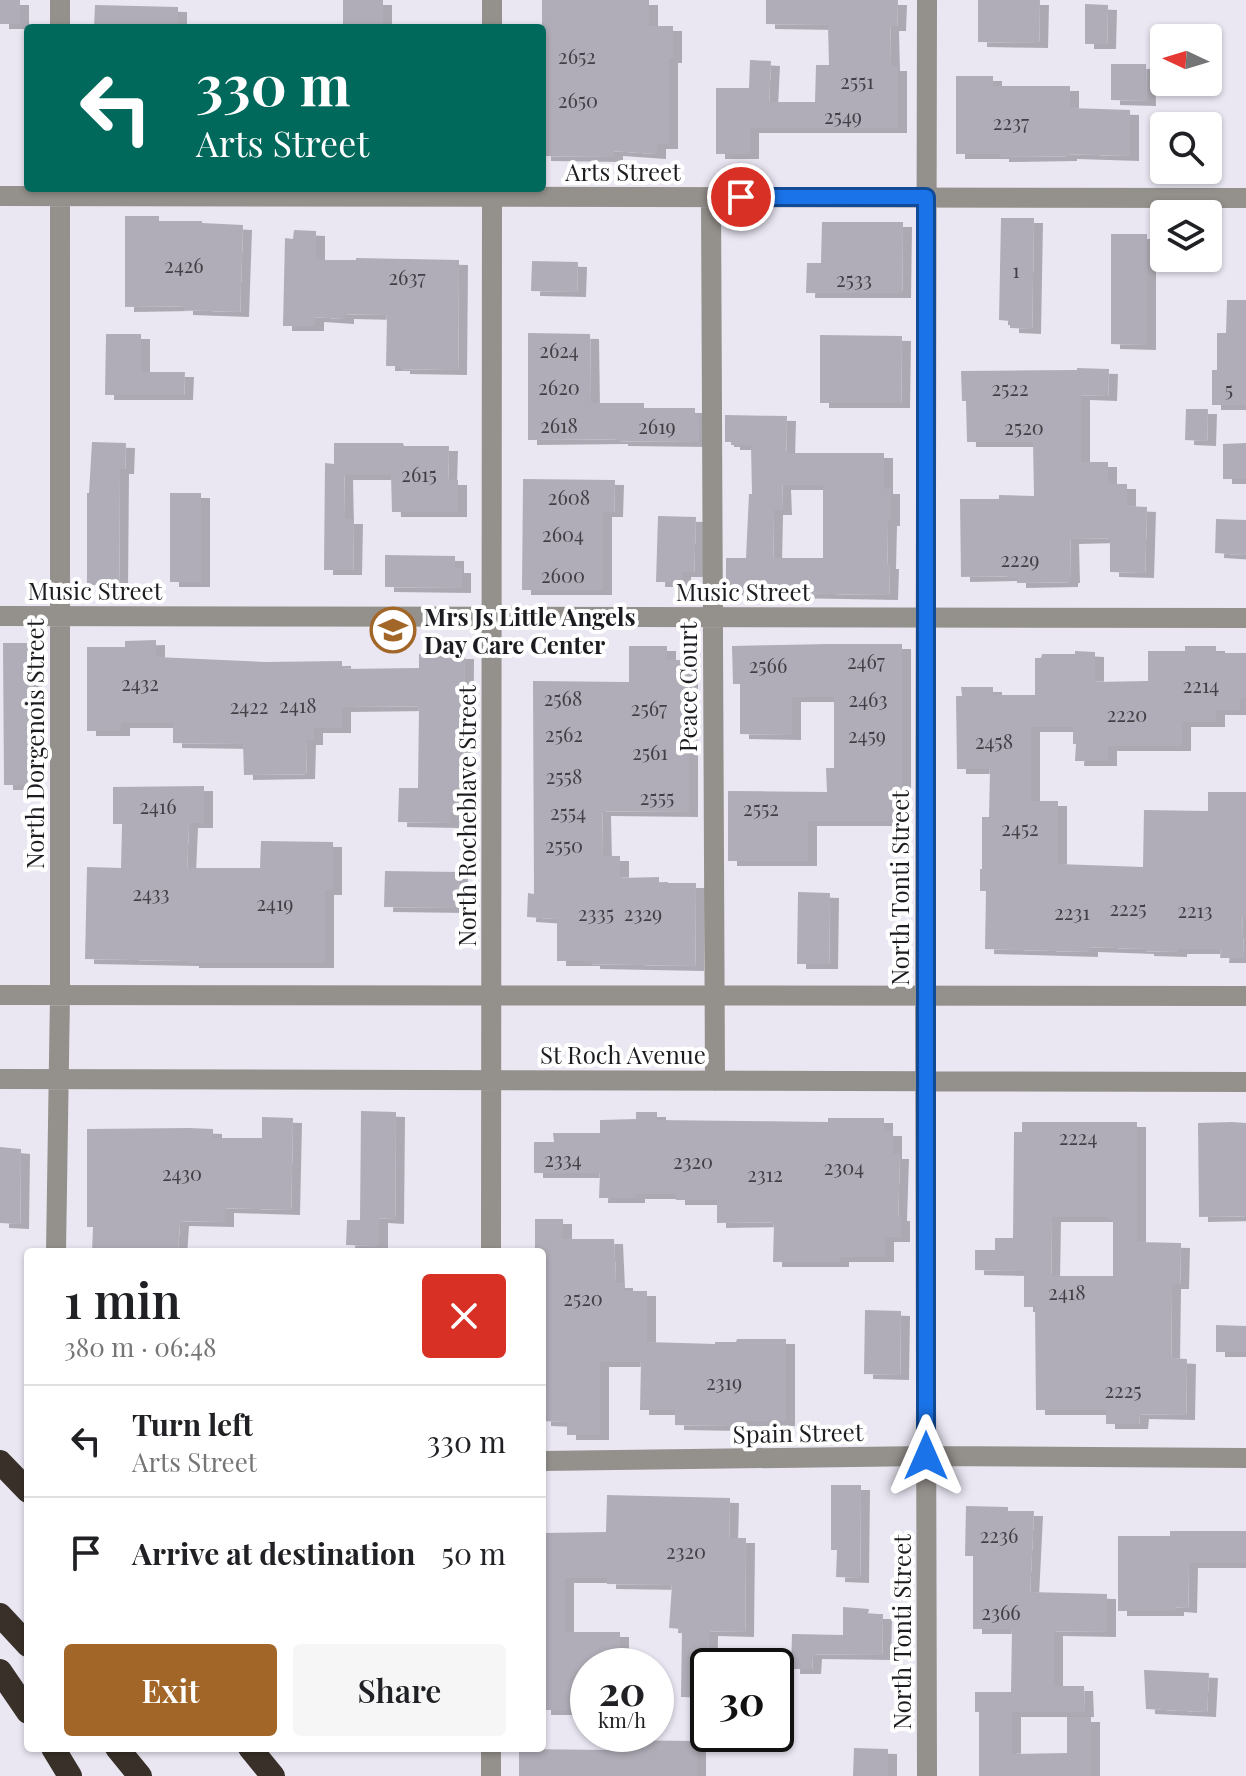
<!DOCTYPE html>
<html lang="en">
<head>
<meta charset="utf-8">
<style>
	body { margin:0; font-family:"Playfair Display",serif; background:#f6f6f6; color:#202124; height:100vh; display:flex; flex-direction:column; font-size:30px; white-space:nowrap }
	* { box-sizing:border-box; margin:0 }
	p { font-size:26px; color:#757577 }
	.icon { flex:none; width:44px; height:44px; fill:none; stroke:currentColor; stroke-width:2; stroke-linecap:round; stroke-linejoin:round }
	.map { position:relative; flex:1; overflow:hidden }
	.sheet { position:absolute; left:24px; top:1248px; width:522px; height:504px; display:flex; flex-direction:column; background:#fff; border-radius:8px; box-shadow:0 2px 6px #0004 }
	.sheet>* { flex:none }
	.guide { position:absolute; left:24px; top:24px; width:522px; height:168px; border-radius:8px; box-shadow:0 2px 6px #0004; background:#00695c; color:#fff; overflow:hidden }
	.needle { width:52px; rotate:274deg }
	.fabs { position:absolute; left:1150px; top:24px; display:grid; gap:16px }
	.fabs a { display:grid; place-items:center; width:72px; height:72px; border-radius:8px; background:#fff; box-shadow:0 2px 6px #0004; font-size:40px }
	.speed { position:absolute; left:570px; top:1648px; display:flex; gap:16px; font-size:40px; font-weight:700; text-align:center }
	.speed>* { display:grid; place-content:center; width:104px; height:104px; border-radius:50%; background:#fff; box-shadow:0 2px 6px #0004; line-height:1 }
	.speed small { font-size:20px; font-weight:400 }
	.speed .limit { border:4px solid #111; border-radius:12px; background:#fff; color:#111 }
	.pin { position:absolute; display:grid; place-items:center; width:68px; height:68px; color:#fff; margin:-34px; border:4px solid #fff; border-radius:50%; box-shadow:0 2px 8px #0007 }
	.me { position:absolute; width:88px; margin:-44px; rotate:0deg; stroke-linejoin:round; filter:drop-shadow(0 0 6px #0008) }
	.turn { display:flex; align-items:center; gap:28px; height:168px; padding:0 40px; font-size:36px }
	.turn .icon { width:104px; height:104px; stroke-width:2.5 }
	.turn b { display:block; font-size:56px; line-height:68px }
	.round { display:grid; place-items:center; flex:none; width:84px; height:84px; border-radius:8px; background:#f6f6f6 }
	.head { display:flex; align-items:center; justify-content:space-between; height:136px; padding:0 40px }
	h1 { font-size:48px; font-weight:600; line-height:60px }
	.button { display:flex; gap:16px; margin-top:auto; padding:16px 40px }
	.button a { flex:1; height:92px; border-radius:8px; background:#a26728; color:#fff; font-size:32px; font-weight:600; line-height:92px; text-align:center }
	.button a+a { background:#f6f6f6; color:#202124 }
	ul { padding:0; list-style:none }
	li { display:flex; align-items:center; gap:24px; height:112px; padding:0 40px; border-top:2px solid #e0e0e0 }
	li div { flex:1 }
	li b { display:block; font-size:30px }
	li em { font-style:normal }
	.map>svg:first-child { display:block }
	.building { fill:#b0adb8; fill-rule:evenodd; filter:url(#shadow) }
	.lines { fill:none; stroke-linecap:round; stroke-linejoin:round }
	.street { stroke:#94908c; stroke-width:20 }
	.highway { stroke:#383029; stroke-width:24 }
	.route-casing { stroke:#114b97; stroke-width:20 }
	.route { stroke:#1a73e8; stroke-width:14 }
	.labels { text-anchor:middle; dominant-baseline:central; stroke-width:8; stroke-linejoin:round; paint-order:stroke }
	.number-label { font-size:20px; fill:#424046 }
	.street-label { font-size:24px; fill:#1d1c20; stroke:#fff }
	.poi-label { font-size:24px; font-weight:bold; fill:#1d1c20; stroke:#fff; text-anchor:start }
</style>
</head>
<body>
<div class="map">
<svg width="1246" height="1776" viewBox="0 0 1246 1776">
	<defs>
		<filter id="shadow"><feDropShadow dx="9" dy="5" stdDeviation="0" flood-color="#0004"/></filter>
	</defs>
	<rect width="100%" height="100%" fill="#eae7f3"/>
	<path class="building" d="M0,0H20V24H0Z
		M343,0H383V25L343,24Z
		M542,0H649V26H673V58H669V144H657V154L614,151V157L542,156Z
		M766,0H898L897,26H890L891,66H898V128H750V154H716V88H749L750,60L771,61L769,102H815L816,65H829L828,25L766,24Z
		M978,0H1040L1039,43L978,42Z
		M1085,4L1108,5L1107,44H1085Z
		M95,5L178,7V28H94Z
		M1111,64H1146L1147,101L1111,100Z
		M956,76H993V86H1070V108L1130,110V156L1068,154V156L1000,157V154H956Z
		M125,216H159V221H202V223L243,225L240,312L184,310V306L125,307Z
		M1001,218H1034L1032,329L1010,328V321L999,320Z
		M822,222H903L902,293H806L807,263H821Z
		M294,230L316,231V260H356V258L459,260L458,370L401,369V366H386L387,315L345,314V319L315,317V326H283L285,238L293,239Z
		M1111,234H1147V345L1111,344Z
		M532,261L578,262L577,292L531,291Z
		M1227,300H1246V405H1212V370H1217V333H1226Z
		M528,333L590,334L591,403H644V408H695V415H699V442L619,441V439L528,440Z
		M106,334H141V372H185L184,395H105Z
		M820,335L902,336L901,403H820Z
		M1077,368L1109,369L1108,396L1081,395V462H1108V484H1127V506L1147,507L1145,573L1110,572V538L1070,539L1071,578H1069V582L1017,583V578H1009V576L961,577L960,499H999V495L1034,496L1033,442H967L966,401H962L961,371L1077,370Z
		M1186,409H1208L1207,441L1185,440Z
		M725,415L787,416L786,453H884V489H891V521H888L887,564H890L889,595L726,592V558H746L749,494H752L751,445H731V442H725ZM782,485H823V558H773L774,510H783Z
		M92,442L126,443L125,469H120L119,585H87V493H89Z
		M334,443H403L404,446H449L448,480H458V512H392L391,475H344L345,519H354L353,570H324L325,463L334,464Z
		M1246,443V479H1223V444Z
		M523,479L615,480L614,512H603V590H522Z
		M170,493H201V582H170Z
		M658,516L696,517L694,572H682V582H656Z
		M1216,519L1246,520V555L1215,553Z
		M385,555L455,556V568H462V588L385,587Z
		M156,640V657L265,662L342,661V669L419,668V654H465L464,783H467L466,804L459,803L458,812L450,811V823L398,822L399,788H418L419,706L342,707V728H314V740H307L306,774L244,775L243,744L173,743V723H121V731H87V647H125V641Z
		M3,643H33L32,785H4Z
		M830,644H902V821H808V861H728V791L827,792L826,768H834V697H792V735L740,734V684H733L732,646Z
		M629,646H667V660H689V812L602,811L603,856H620V878L659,877V883H696L695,966L591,964V961H557V919L527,917L528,893L534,894L533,681L629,682Z
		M1185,646H1216V653H1246V698H1240V710H1216V722H1182V746H1108V761H1075L1076,744H1073V727H1031V801H1058V864L1143,867L1144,810L1208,811V792H1246V917H1242L1244,958H1220L1221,949H1178V952L1145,951V949L1089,947V952L985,949L986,891H980V869H982V817H989L990,769H957L956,696H962L961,687H993V695H1035V658H1041L1042,654H1075V651L1095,652V682L1148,681V651H1185Z
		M204,786V823H189L187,868H260L261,841L333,842V890H325V963H190V961L85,959L87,867L121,868L122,824H113V787Z
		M385,871L459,872L458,908L384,907Z
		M798,892L830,893L829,964H797Z
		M361,1111L396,1112L395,1219L379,1218V1246L346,1245L347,1220H360Z
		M636,1112H657V1120L828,1122V1118H884V1131H893V1154H900L898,1216H901V1237H885V1257H840V1262H773L774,1222L717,1223V1200H676V1194H636V1198H599L600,1173H534V1142H554L553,1133H600V1120L636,1119Z
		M262,1117L293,1118L291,1210L225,1208V1222L180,1221L178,1252H92L93,1227H87V1129L189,1128L213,1129V1138H262Z
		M1022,1122H1137V1242L1181,1243L1180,1284H1172L1171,1358L1187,1359L1186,1415L1140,1414L1139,1424H1106V1410H1036L1035,1307H1024V1271L975,1270V1250H995V1238H1013L1014,1132H1022ZM1052,1217H1108V1220H1113V1276H1051Z
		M1232,1122L1246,1123V1216L1199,1217L1198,1123Z
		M0,1147L21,1149L20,1224L0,1223Z
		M535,1219H563V1239H614L616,1283H624V1291H647V1342L715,1344V1342H736L737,1339H786V1421H733V1426L675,1425V1410H640L641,1362H600V1435H567V1422L542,1421V1252H535Z
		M865,1310L901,1311L900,1375L864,1374Z
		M1216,1325L1246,1326V1352H1216Z
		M831,1485H861L860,1578L836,1577L837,1550H831Z
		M607,1495L730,1498L729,1538H746L745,1632L709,1631L708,1698L681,1697L682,1629L669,1628L672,1585L607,1584V1578H565V1632H620V1666H588V1710H542V1533L606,1532Z
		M966,1506L1008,1507V1511H1034L1030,1592L1107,1594V1632L1054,1631V1686H1084L1085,1712H1012V1754L1067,1753V1717H1091V1776H979V1712H975V1692H1011L1012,1629H973V1556H965Z
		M1170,1531H1246V1563H1189L1188,1608L1175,1607V1611H1118V1536H1170Z
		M843,1607L869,1609L868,1614H883L882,1655L813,1654L812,1669H791L792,1634L843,1635Z
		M1144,1670L1209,1673L1207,1712L1146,1709Z
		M611,1740L694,1741V1747H697V1776H519V1749L611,1750Z
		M854,1748L888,1749V1776H853Z"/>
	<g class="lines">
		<path class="street" d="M60,0V28
			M927,0L925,996L927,1776
			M492,28V0
			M0,196L1246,198
			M711,197L715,1081
			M0,616L1246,618
			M0,995L1246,996
			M0,1079L1246,1082
			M56,1252L60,995V188
			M491,1252L492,188
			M542,1461L926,1456L1246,1458
			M491,1748V1776"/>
		<path class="highway" d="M0,1462L28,1491
			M0,1615L28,1645
			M0,1671L28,1712
			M53,1748L70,1776
			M117,1748L140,1776
			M250,1748L273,1776"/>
	</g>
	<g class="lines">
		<g class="route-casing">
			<path id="route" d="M741,197H926V1456"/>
		</g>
		<use href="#route" class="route"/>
	</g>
	<defs>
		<g id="school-ring" transform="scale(2.3)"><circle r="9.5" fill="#fff" stroke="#a26728" stroke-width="1.5"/><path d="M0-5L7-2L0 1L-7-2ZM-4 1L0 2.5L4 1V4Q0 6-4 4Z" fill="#a26728"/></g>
	</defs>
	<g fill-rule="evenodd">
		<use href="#school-ring" x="393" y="630"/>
	</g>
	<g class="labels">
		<g class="number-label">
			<text x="577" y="55">2652</text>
			<text x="857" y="80">2551</text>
			<text x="578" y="99">2650</text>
			<text x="843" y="115">2549</text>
			<text x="1011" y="121">2237</text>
			<text x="184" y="264">2426</text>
			<text x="1016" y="269">1</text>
			<text x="407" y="276">2637</text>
			<text x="854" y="278">2533</text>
			<text x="559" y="349">2624</text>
			<text x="559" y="386">2620</text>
			<text x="1010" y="387">2522</text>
			<text x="1229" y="388">5</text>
			<text x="559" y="424">2618</text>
			<text x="657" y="425">2619</text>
			<text x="1024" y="426">2520</text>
			<text x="419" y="473">2615</text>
			<text x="569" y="496">2608</text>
			<text x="563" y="533">2604</text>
			<text x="1020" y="558">2229</text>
			<text x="563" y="574">2600</text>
			<text x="866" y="660">2467</text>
			<text x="768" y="664">2566</text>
			<text x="140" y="682">2432</text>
			<text x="1201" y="684">2214</text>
			<text x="563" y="697">2568</text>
			<text x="868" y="698">2463</text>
			<text x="298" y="704">2418</text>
			<text x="249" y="705">2422</text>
			<text x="649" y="707">2567</text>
			<text x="1127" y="713">2220</text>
			<text x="564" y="733">2562</text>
			<text x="867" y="734">2459</text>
			<text x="994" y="740">2458</text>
			<text x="650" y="751">2561</text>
			<text x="564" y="775">2558</text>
			<text x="657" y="796">2555</text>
			<text x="158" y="805">2416</text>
			<text x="761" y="807">2552</text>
			<text x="568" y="811">2554</text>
			<text x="1020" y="827">2452</text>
			<text x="564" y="844">2550</text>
			<text x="151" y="892">2433</text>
			<text x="275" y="902">2419</text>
			<text x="1128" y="907">2225</text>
			<text x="1195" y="909">2213</text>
			<text x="1072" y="911">2231</text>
			<text x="596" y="912">2335</text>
			<text x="643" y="912">2329</text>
			<text x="1078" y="1136">2224</text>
			<text x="563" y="1158">2334</text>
			<text x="693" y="1160">2320</text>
			<text x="844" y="1166">2304</text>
			<text x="182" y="1172">2430</text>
			<text x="765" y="1173">2312</text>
			<text x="1067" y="1291">2418</text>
			<text x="583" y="1297">2520</text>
			<text x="724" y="1381">2319</text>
			<text x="1123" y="1389">2225</text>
			<text x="999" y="1534">2236</text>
			<text x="686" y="1550">2320</text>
			<text x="1001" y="1611">2366</text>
		</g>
		<g class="street-label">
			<text x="623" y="171">Arts Street</text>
			<text x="95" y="590">Music Street</text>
			<text x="743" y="591">Music Street</text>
			<text transform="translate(687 687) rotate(-90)">Peace Court</text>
			<text transform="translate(34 744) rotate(-90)">North Dorgenois Street</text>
			<text transform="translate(466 816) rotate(-90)">North Rocheblave Street</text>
			<text transform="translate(899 888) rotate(-90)">North Tonti Street</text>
			<text x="623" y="1054">St Roch Avenue</text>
			<text transform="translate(798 1432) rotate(-1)">Spain Street</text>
			<text transform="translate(901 1632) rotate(-90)">North Tonti Street</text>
		</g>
		<g class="poi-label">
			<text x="424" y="616">Mrs Js Little Angels<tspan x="424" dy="28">Day Care Center</tspan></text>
		</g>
	</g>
</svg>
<div class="fabs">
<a><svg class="needle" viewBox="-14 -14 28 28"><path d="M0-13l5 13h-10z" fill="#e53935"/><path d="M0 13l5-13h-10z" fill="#757577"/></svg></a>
<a><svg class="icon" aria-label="search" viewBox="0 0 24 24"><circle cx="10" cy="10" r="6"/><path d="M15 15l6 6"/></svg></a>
<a><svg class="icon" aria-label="layers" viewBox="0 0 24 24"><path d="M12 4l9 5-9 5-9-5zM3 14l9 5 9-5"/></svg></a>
</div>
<div class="speed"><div>20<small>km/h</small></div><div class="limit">30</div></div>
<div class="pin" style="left:741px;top:197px;background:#d93025"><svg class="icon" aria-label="arrive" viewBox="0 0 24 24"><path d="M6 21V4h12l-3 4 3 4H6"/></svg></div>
<svg class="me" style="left:926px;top:1456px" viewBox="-20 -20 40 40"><path d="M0-17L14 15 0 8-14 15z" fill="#1a73e8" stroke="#fff" stroke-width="4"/></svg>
<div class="guide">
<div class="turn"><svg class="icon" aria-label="left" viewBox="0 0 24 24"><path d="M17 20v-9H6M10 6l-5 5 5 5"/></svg><div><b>330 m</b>Arts Street</div></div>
</div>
<section class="sheet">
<div class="head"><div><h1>1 min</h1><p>380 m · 06:48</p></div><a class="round" style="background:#d93025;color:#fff"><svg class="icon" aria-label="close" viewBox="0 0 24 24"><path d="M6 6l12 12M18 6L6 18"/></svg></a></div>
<ul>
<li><svg class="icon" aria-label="left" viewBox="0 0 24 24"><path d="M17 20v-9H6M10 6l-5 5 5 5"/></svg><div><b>Turn left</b><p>Arts Street</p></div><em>330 m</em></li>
<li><svg class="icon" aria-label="arrive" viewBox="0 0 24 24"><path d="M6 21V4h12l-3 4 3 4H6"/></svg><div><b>Arrive at destination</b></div><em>50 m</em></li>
</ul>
<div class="button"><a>Exit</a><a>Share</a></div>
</section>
</div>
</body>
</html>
